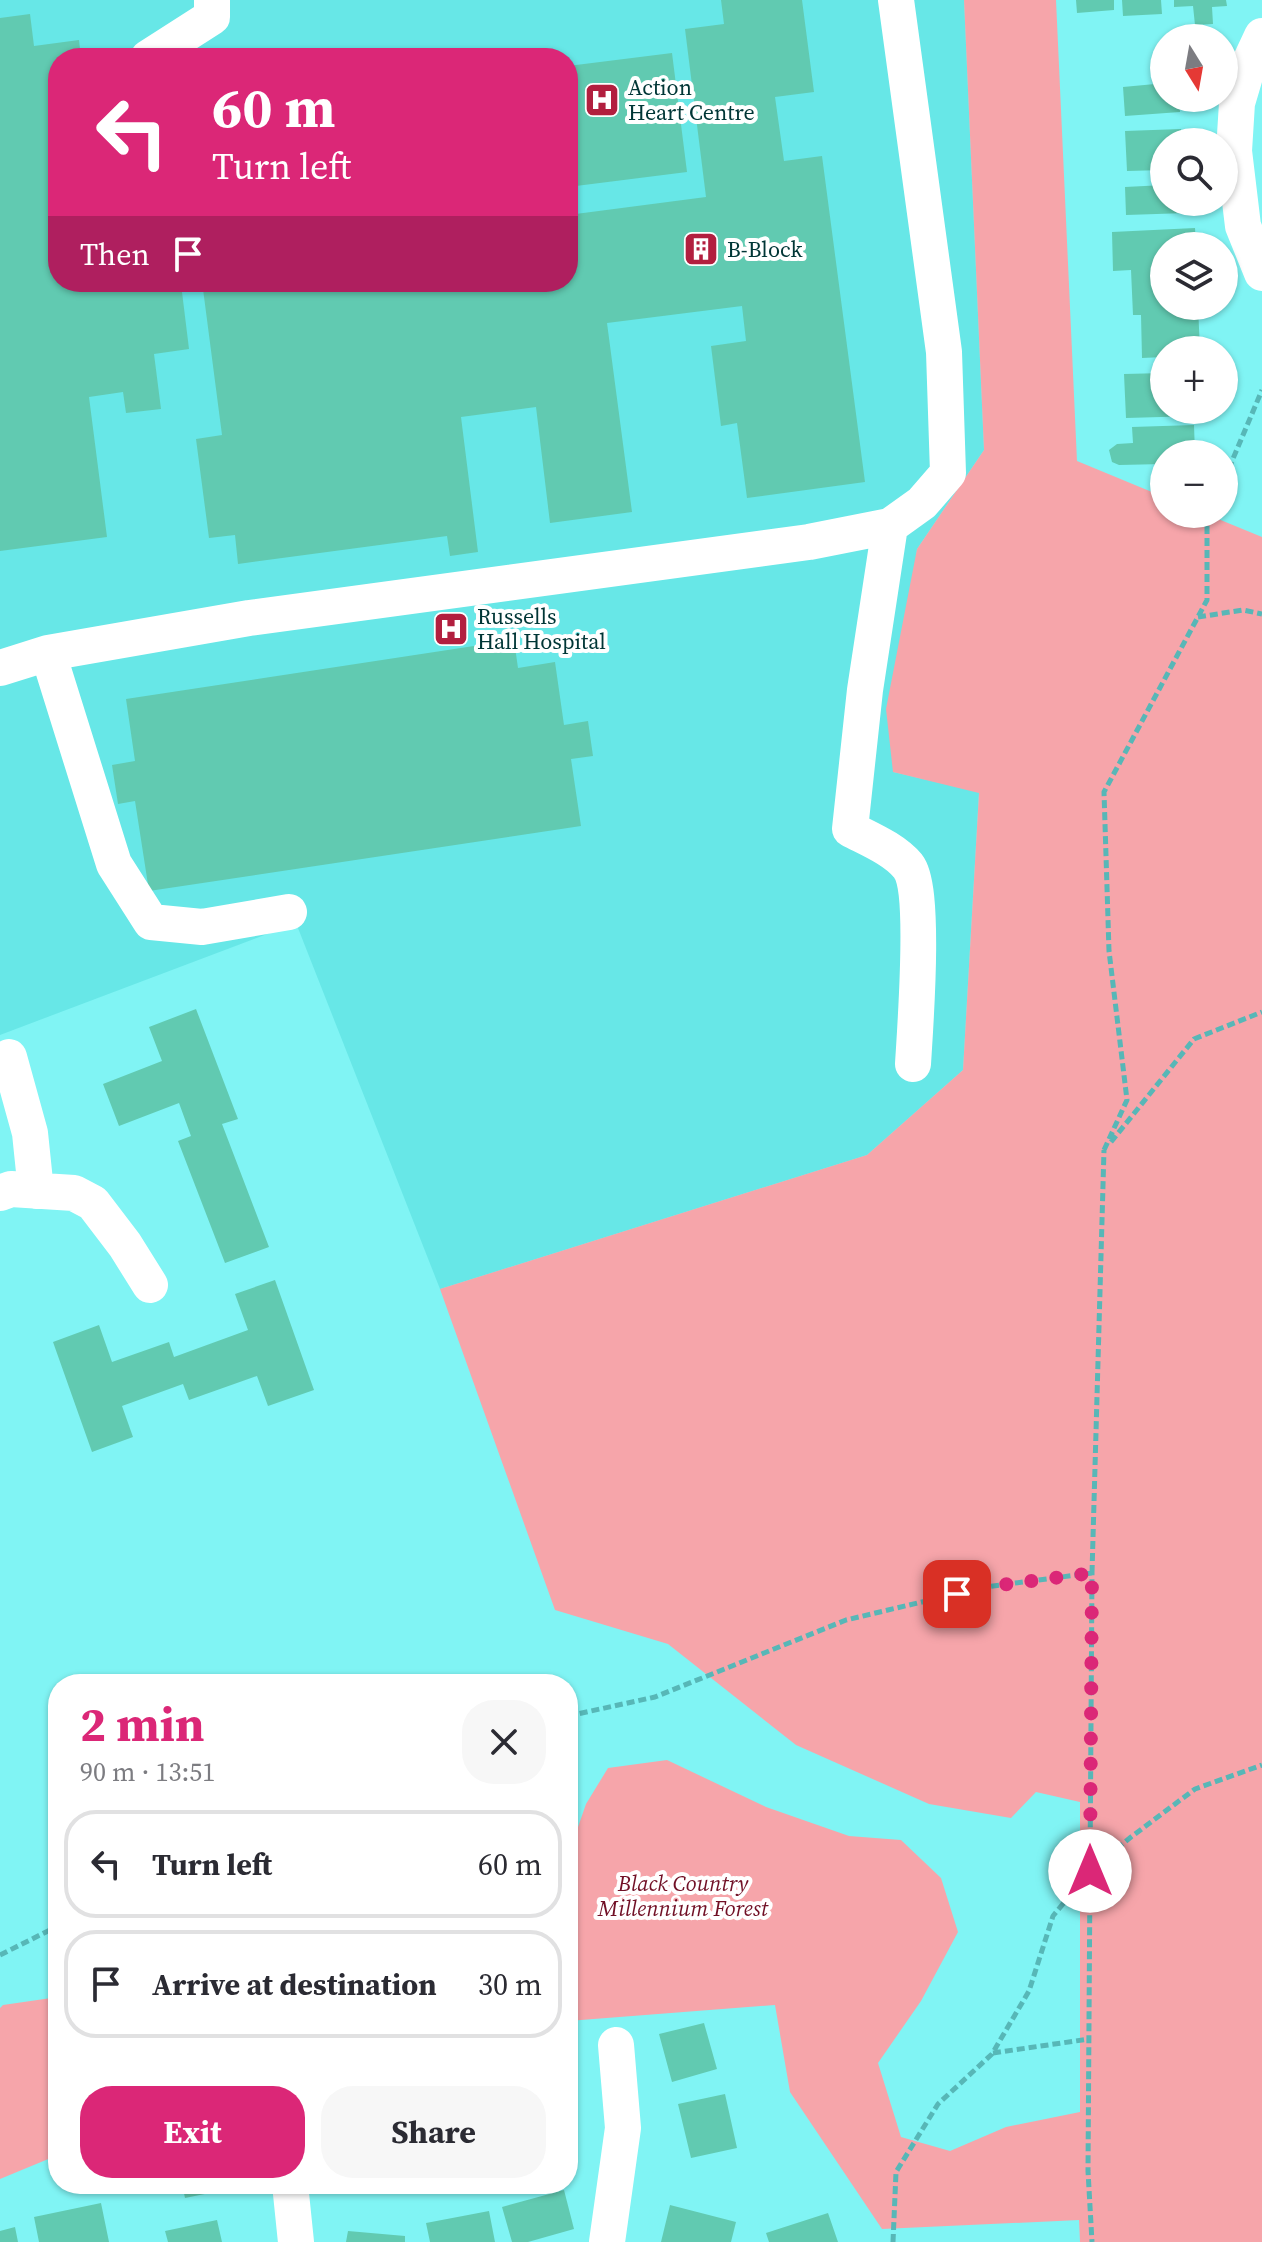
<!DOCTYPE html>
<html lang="en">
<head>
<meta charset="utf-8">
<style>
	body { margin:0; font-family:"Source Serif 4",serif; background:#f7f7f7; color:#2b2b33; height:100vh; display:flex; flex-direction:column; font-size:30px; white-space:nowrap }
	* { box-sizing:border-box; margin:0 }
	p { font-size:26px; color:#7c7c81 }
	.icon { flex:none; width:44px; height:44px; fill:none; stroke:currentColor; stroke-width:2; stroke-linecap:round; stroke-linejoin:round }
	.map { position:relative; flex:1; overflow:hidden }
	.details { position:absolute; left:48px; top:1674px; width:530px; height:520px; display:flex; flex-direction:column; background:#fff; border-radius:32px; box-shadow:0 2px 6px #0004 }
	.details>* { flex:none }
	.hud { position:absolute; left:48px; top:48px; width:530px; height:244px; border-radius:32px; box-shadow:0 2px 6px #0004; background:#db2777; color:#fff; overflow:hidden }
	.needle { width:52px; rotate:169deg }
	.tools { position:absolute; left:1150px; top:24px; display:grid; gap:16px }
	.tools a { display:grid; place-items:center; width:88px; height:88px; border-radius:50%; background:#fff; box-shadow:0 2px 6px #0004; font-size:40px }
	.pin { position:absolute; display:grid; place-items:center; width:68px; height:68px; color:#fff; margin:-34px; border-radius:16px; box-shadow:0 4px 12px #0006 }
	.me { position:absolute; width:88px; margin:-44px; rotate:0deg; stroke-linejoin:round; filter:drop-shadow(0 0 6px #0008) }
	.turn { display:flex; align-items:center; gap:28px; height:168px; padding:0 32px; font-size:36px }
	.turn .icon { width:104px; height:104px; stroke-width:2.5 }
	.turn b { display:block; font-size:56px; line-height:68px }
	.then { display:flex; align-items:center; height:76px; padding:0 32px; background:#0003; gap:16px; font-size:30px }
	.round { display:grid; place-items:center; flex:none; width:84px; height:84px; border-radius:32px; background:#f7f7f7 }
	.head { display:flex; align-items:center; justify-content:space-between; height:136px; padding:0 32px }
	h1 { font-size:48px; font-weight:700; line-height:60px; color:#db2777 }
	.button { display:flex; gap:16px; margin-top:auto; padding:16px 32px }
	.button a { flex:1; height:92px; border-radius:32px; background:#db2777; color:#fff; font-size:32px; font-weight:700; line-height:92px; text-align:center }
	.button a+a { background:#f7f7f7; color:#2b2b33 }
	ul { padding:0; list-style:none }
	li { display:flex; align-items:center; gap:24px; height:108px; margin:0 16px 12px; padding:0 16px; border:4px solid #e1e1e2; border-radius:32px }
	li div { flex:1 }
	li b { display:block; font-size:30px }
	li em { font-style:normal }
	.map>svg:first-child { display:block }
	.built { fill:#67e7e7; fill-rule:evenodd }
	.green { fill:#f6a5aa }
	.building { fill:#61cab1 }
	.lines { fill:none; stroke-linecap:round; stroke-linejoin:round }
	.path { stroke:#57b7b7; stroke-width:5; stroke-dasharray:8 4; stroke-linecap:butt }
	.minor { stroke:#fff; stroke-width:36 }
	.route { stroke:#db2777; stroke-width:14; stroke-dasharray:0 25.2 }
	.labels { text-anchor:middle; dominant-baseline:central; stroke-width:8; stroke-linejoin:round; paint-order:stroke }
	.poi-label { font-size:22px; fill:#003636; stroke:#fff; text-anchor:start }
	.park-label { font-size:22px; font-style:italic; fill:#711026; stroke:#fff }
</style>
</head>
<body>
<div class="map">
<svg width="1262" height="2242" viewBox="0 0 1262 2242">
	<rect width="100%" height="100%" fill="#80f4f4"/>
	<path class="built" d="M0,0H964L984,450L917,549L893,772L979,792L963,1070L867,1155L440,1289L296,923L0,1035ZM58,58H568V282H58Z"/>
	<path class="green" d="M964,0H1056L1077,461L1164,497V514H1206L1262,537V2242H1080L1079,2220L882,2229L790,2092L775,2005L568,2021V1856L586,1804L608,1768L667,1760L766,1807L849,1836L901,1840L941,1878L958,1932L921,2001L878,2063L901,2137L950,2151L1006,2127L1080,2112V1802L1036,1792L1011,1818L929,1804L796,1745L668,1644L555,1610L440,1289L867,1155L963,1070L979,793L893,772L886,709L917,549L984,450Z
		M58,1997V2155L0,2179V2008L3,2005Z"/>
	<path class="building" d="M721,0H802L814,92L775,97L784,161L822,156L865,482L747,498L737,423L721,426L711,346L746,341L742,306L607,323L632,512L550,523L536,407L461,417L478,552L450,556L447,536L238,564L235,535L209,538L196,439L222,435L203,289L182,292L189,349L154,354L161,409L126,413L123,392L89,397L107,537L0,551V18L30,14L34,46L79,40L81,58H58V99L51,100L58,157V282H568V215L706,197L685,29L724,24Z
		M1076,0H1114V10L1077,13Z
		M1122,0H1161L1162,14L1123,16Z
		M1174,0H1226L1227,6L1212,7L1213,24L1195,25L1193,6L1174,7Z
		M672,53L687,172L568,187V66Z
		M1164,59V98H1179L1180,112L1125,116L1123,87L1155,84L1153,60Z
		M1181,129V142H1164V170L1127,171L1125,131Z
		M1164,185V202H1187V213L1126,215L1125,187Z
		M1195,228L1196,246H1164V306H1198L1200,350H1164V357L1142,358L1141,315H1133L1131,270L1113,271L1112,232Z
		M1164,373V410H1197V416L1126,418L1124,374Z
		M1194,425L1195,454H1164V464L1119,465L1112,462L1109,450L1117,444L1133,443L1132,427Z
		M514,640L518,668L555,662L564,725L588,721L593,756L571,759L581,826L149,891L135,801L118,804L112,765L135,761L126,699Z
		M196,1009L238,1119L222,1124L269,1247L225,1263L178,1141L191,1136L179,1103L119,1126L103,1084L162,1061L149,1027Z
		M275,1280L314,1390L268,1406L257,1376L189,1400L183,1384L122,1406L133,1437L92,1452L53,1342L99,1325L112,1362L169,1342L174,1357L248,1330L235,1294Z
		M704,2023L717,2069L672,2082L659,2034Z
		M725,2094L737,2148L691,2158L678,2104Z
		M182,2184H238L239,2187L185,2198Z
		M564,2190L574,2229L528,2242H512L502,2207Z
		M101,2203L109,2242H39L34,2217Z
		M670,2205L736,2222L731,2242H661Z
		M489,2211L495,2242H430L426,2223Z
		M828,2213L838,2242H769L766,2233Z
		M217,2220L222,2242H168L165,2231Z
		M15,2227L18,2242H0V2231Z
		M348,2231L405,2236V2242H346Z"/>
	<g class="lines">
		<path class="path" d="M1224,480L1262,390
			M1198,617L1243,610L1262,614
			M1111,1142L1194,1039L1262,1012
			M1104,1150L1127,1100L1109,951L1104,792L1207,600V520L1210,514
			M1092,1573L1104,1150
			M568,1716L655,1697L846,1620L985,1587L1092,1573L1088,2171L1092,2242
			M0,1955L58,1926
			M993,2053L1089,2039
			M893,2242L896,2172L938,2104L992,2054L1029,1991L1053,1916L1090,1871L1131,1837L1195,1789L1262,1765"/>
		<path class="minor" d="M1262,36L1248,66L1237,103L1234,151L1243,226L1262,273
			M148,58L212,17V0
			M890,526L865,690L850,829C869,839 894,849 908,866C926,889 915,1030 913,1064
			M48,653L114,864L151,922L202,927L289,912
			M0,668L48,653L249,618L809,542L890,526L922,503L948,473L944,352L896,0
			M9,1057L30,1133L36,1191
			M0,1193L11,1189L74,1193L93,1203L125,1245L150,1285
			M290,2184L296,2242
			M607,2242L623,2128L616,2045"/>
	</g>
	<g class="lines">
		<path class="route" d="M957,1594L985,1587L1092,1573L1090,1871"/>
	</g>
	<defs>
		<g id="hospital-square" transform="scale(1.8)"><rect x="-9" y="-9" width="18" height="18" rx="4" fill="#b21f3f" stroke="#fff"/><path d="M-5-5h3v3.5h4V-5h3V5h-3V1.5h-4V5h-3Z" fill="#fff"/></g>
		<g id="building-square" transform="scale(1.8)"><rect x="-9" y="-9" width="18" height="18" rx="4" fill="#b21f3f" stroke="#fff"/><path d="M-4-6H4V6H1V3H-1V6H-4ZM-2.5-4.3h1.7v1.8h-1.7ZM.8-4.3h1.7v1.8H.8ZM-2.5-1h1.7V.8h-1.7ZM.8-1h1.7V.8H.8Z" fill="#fff"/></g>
	</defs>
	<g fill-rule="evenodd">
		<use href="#hospital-square" x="602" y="100"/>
		<use href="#building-square" x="701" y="249"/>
		<use href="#hospital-square" x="451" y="629"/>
	</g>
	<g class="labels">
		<g class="poi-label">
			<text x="628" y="87">Action<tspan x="628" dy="25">Heart Centre</tspan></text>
			<text x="727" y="249">B-Block</text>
			<text x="477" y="616">Russells<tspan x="477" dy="25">Hall Hospital</tspan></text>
		</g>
		<g class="park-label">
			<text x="683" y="1883">Black Country<tspan x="683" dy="25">Millennium Forest</tspan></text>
		</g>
	</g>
</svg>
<div class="tools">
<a><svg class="needle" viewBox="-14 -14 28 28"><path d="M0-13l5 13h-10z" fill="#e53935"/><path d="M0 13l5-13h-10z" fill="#7c7c81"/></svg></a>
<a><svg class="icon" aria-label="search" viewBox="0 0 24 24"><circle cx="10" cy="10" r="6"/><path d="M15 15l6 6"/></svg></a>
<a><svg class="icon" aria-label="layers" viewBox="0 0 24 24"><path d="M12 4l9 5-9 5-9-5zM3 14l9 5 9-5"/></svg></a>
<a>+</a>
<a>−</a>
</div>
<div class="pin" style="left:957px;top:1594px;background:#d93025"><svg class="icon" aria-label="arrive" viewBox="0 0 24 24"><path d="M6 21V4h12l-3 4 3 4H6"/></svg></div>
<svg class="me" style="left:1090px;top:1871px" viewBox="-20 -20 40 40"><circle r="19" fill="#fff"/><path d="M0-13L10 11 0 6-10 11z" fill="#db2777"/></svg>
<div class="hud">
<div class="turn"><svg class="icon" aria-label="left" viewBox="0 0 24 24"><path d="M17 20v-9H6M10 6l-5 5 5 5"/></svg><div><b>60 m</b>Turn left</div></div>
<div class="then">Then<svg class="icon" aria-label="arrive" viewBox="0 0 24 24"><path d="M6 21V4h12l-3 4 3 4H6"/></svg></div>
</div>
<section class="details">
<div class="head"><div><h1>2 min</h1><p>90 m · 13:51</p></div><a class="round"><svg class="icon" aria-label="close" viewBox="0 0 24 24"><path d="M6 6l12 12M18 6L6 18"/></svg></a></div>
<ul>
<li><svg class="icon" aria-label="left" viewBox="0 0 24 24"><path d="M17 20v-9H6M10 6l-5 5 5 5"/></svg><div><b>Turn left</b></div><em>60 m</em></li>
<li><svg class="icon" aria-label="arrive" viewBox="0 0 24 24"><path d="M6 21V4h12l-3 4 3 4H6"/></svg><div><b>Arrive at destination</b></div><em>30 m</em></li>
</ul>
<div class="button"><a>Exit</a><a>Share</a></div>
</section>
</div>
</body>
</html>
